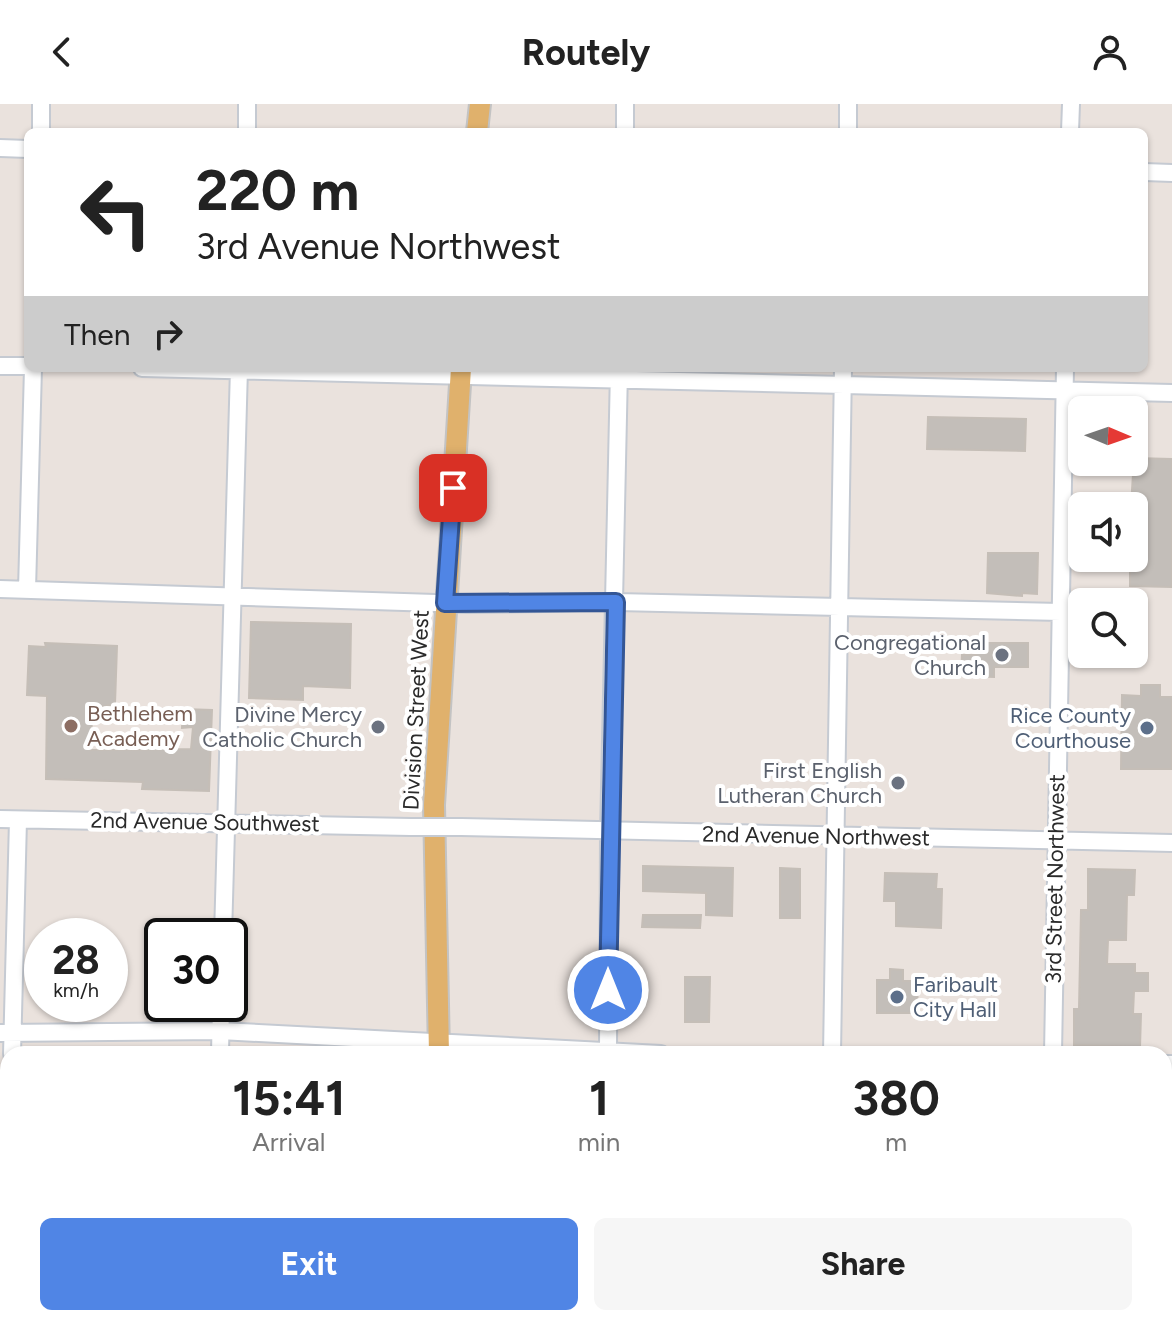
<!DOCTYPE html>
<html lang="en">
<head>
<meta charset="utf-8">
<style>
	body { margin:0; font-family:Figtree,sans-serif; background:#f6f6f6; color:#222; height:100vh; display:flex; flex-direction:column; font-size:30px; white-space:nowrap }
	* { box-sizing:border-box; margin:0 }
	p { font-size:26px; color:#767676 }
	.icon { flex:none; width:44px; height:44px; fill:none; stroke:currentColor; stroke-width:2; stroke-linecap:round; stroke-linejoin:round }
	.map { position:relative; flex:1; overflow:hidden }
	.details { position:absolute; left:0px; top:942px; width:1172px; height:280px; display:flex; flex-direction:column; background:#fff; border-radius:24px 24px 0 0; box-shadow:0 2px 6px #0004 }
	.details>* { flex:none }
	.top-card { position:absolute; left:24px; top:24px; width:1124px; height:244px; border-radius:12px; box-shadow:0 2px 6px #0004; background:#fff; color:#222; overflow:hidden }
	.needle { width:52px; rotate:92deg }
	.controls { position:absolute; left:1068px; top:292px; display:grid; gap:16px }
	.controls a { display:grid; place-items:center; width:80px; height:80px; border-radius:12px; background:#fff; box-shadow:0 2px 6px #0004; font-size:40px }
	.speed { position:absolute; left:24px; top:814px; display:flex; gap:16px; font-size:40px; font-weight:700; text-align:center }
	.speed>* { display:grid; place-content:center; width:104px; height:104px; border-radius:50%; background:#fff; box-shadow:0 2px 6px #0004; line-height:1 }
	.speed small { font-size:20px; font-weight:400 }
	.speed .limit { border:4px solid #111; border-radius:12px; background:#fff; color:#111 }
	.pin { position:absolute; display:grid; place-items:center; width:68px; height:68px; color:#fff; margin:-34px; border-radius:16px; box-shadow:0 4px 12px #0006 }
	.me { position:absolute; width:88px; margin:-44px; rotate:0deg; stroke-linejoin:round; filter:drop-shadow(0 0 6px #0008) }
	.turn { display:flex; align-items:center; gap:28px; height:168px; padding:0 40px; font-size:36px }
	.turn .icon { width:104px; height:104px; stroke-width:2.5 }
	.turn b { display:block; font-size:56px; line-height:68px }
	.then { display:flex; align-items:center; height:76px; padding:0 40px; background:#0003; gap:16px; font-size:30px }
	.eta { display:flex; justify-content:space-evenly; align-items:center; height:136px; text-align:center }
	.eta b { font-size:48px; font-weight:700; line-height:56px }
	.action { display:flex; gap:16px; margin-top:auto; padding:16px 40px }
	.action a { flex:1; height:92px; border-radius:12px; background:#5085e5; color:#fff; font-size:32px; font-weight:700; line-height:92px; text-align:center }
	.action a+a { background:#f6f6f6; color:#222 }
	header { display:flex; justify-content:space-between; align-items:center; height:104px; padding:0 40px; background:#fff; font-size:36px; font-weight:700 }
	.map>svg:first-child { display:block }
	.building { fill:#c3beb9; stroke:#c5beb7; stroke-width:2 }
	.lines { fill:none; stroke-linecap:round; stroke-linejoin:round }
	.minor-casing { stroke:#c5cad2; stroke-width:20 }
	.major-casing { stroke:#c3c3c3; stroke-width:24 }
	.minor { stroke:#fff; stroke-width:16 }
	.major { stroke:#e0b16c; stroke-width:20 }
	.minor-bridge-casing { stroke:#c5cad2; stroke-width:20; stroke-linecap:butt }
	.minor-bridge { stroke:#fff; stroke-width:16 }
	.route-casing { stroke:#345695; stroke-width:20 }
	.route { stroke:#5085e5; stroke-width:14 }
	.worship-dot { fill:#6b7280; stroke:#fff; stroke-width:3 }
	.education-dot { fill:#8d6e63; stroke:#fff; stroke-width:3 }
	.service-dot { fill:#5c6f8a; stroke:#fff; stroke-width:3 }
	.labels { text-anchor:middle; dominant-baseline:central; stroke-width:8; stroke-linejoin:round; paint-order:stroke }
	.worship-label { font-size:22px; fill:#5b616d; stroke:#fff; text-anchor:end }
	.street-label { font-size:22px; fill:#2a2a2a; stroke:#fff }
	.education-label { font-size:22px; fill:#785e54; stroke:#fff; text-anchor:start }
	.service-label { font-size:22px; fill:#4e5e75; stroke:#fff; text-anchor:end }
</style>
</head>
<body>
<header><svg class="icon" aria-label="back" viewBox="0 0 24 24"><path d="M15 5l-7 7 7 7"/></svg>Routely<svg class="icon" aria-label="person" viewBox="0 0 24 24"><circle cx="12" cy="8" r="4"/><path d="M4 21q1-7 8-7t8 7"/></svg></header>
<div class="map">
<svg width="1172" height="1222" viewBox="0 0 1172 1222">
	<rect width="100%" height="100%" fill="#eae2dd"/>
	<path class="building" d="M928,313L1026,315L1025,347L927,345Z
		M1134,354L1172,355V483L1130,482V454H1134V402H1131Z
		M988,449H1038L1037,490L1022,489V492L987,489Z
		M251,518L351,520L350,584L303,582V596L249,594Z
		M45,539L117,542L115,600L92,605L91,646L191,645L193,623L182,624L183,605L212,606L209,687L142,685L143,678L46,675L47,592L27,591L29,542L46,543Z
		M976,539H1028V563H994V573L961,572L962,551H976Z
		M1141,581H1160V593H1172V665H1121L1122,591L1141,592Z
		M643,762L733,764L732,812L706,811V789L643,787Z
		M780,764L800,765V814H780Z
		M1088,765L1135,766L1134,791H1127L1126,836H1108L1107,860H1135V869H1148V887H1134L1133,910H1141L1140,943L1074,941V905H1079L1081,806H1088Z
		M885,769L937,770L936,785H942L941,824L896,822V797H884Z
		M643,811H701L700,824L642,823Z
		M890,865L903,866V877H918L917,909H877V876H890Z
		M685,873H710L709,918H685Z"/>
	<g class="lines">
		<g class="minor-casing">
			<path id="minor" d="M41,28V0
				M247,28V0
				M625,28V0
				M848,28V0
				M1070,28L1071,0
				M0,44L28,45
				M1144,68L1172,69
				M0,262H28
				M142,264L1172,289
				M0,485L467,500L616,498L1061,508
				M27,486L33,264
				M0,715L411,723
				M461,723L1172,739
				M223,832L239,264
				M0,929L220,927L661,950
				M12,950L18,716
				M220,950L221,900
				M608,950L609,729L619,266
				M832,950L843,264
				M1053,950L1065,264
				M1164,960H1172
				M1164,1185L1172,1186
				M5,1222L8,1110
				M218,1222V1214
				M599,1222V1214
				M824,1222V1214
				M1047,1222V1214"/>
		</g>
		<g class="major-casing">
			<path id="major" d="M477,28L480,0
				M439,950L434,701L461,264
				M443,1222V1214"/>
		</g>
		<use href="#minor" class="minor"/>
		<use href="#major" class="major"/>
		<g class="minor-bridge-casing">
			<path id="minor-bridge" d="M411,723H461"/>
		</g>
		<use href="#minor-bridge" class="minor-bridge"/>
	</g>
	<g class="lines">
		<g class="route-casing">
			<path id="route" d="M453,384L445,499L616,498L608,886"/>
		</g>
		<use href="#route" class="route"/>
	</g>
	<g class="worship-dot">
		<circle cx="1002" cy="551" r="8"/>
		<circle cx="378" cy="623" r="8"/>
		<circle cx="898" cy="679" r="8"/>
	</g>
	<circle class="education-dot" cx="71" cy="622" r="8"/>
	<g class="service-dot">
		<circle cx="1147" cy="624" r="8"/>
		<circle cx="897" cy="893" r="8"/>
	</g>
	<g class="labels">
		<g class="worship-label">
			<text x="986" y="538">Congregational<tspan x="986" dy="25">Church</tspan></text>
			<text x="362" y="610">Divine Mercy<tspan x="362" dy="25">Catholic Church</tspan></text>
			<text x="882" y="666">First English<tspan x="882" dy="25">Lutheran Church</tspan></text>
		</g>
		<g class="street-label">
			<text transform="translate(416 606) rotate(-87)">Division Street West</text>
			<text transform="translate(205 718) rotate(1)">2nd Avenue Southwest</text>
			<text transform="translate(816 732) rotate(1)">2nd Avenue Northwest</text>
			<text transform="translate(1055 775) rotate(-89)">3rd Street Northwest</text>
		</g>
		<g class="education-label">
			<text x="87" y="609">Bethlehem<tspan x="87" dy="25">Academy</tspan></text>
		</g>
		<g class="service-label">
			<text x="1131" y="611">Rice County<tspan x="1131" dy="25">Courthouse</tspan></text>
			<text x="913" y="880" text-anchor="start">Faribault<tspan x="913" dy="25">City Hall</tspan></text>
		</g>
	</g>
</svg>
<div class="controls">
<a><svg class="needle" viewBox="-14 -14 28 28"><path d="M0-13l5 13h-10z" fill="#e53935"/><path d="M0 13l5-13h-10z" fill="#767676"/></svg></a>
<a><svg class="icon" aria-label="sound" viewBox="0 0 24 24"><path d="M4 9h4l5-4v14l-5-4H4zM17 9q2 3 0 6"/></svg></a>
<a><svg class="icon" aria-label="search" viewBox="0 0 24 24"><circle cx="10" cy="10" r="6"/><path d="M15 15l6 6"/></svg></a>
</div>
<div class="speed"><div>28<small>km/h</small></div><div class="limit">30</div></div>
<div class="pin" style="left:453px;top:384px;background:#d93025"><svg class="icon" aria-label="arrive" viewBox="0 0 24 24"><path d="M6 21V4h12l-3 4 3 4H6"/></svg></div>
<svg class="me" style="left:608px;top:886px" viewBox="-20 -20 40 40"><circle r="17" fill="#5085e5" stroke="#fff" stroke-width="3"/><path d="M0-11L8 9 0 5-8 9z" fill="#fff"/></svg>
<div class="top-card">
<div class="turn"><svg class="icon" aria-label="left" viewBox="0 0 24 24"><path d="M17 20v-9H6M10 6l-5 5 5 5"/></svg><div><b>220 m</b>3rd Avenue Northwest</div></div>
<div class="then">Then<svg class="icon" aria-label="right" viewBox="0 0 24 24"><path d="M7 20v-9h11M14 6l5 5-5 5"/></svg></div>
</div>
<section class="details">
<div class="eta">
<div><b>15:41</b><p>Arrival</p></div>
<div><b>1</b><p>min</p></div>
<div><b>380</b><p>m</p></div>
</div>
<div class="action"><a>Exit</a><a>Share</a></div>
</section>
</div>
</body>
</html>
